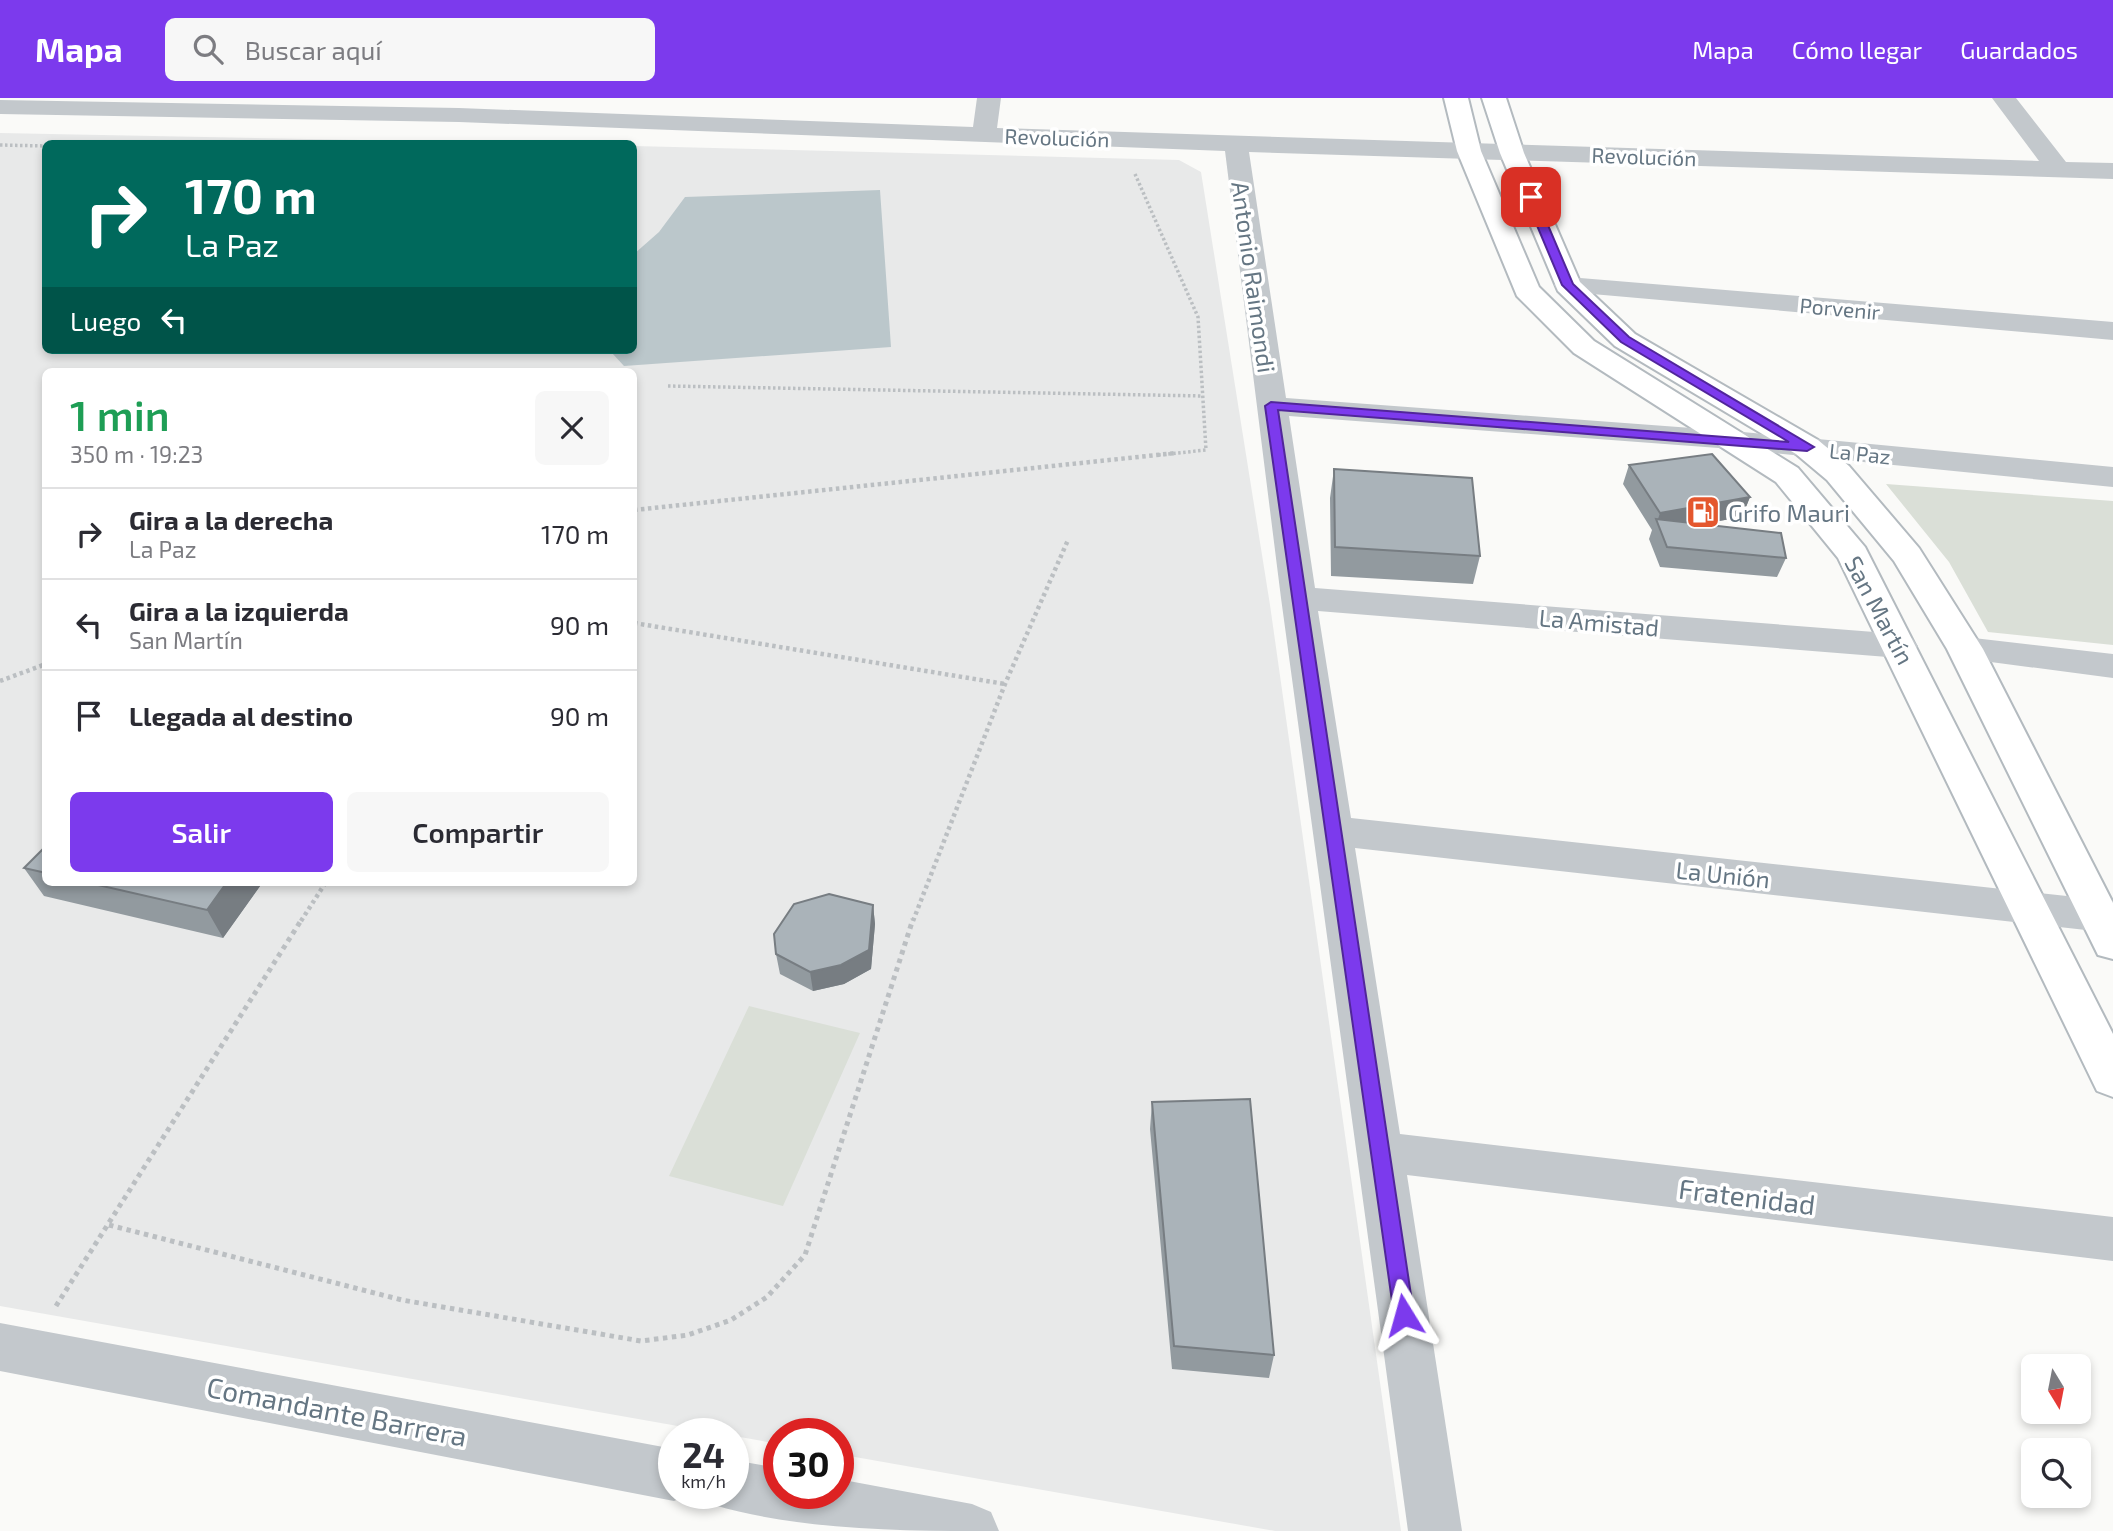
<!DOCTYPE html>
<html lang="es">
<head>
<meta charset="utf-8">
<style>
	body { margin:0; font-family:"Exo 2",sans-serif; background:#f7f7f7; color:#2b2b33; height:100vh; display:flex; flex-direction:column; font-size:26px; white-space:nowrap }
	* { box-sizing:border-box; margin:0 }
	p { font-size:23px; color:#7c7c81 }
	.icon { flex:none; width:38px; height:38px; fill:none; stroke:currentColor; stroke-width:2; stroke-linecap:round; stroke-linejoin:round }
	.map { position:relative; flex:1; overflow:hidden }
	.sheet { position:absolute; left:42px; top:270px; width:595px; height:518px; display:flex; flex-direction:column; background:#fff; border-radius:10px; box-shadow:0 4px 10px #0003 }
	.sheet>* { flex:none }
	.hud { position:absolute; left:42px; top:42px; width:595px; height:214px; border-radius:10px; box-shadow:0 4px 10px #0003; background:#00695c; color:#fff; overflow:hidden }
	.needle { width:46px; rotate:170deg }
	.controls { position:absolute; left:2021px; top:1256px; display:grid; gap:14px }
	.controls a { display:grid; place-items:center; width:70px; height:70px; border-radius:10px; background:#fff; box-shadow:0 4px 10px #0003; font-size:35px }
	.speed { position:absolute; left:658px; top:1320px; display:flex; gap:14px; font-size:35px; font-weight:700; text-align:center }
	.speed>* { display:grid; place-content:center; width:91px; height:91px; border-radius:50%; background:#fff; box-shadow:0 4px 10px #0003; line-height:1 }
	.speed small { font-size:18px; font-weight:400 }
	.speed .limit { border:10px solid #d22; background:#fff; color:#111 }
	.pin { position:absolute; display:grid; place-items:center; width:60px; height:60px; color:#fff; margin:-30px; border-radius:14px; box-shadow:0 4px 10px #0006 }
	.me { position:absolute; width:77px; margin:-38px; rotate:352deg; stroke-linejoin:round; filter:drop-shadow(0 0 5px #0008) }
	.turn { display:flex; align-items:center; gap:24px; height:147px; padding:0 28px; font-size:32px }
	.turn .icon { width:91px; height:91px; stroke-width:2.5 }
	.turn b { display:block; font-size:49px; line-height:60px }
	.then { display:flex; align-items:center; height:66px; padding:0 28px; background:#0003; gap:14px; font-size:26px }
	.round { display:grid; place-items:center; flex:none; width:74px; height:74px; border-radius:10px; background:#f7f7f7 }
	.overview { display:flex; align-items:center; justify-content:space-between; height:119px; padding:0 28px }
	h1 { font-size:42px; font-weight:600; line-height:52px; color:#1e9e55 }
	.primary-button { display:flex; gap:14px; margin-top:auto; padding:14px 28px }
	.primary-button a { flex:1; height:80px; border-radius:10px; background:#7c3aed; color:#fff; font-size:28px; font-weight:600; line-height:80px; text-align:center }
	.primary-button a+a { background:#f7f7f7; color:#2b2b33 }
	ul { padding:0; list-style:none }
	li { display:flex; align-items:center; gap:21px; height:91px; padding:0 28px; border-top:2px solid #e1e1e2 }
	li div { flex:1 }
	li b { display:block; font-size:26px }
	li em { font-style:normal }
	header { display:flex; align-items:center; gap:42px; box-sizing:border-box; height:98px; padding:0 35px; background:#7c3aed; color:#fff }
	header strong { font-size:33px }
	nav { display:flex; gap:38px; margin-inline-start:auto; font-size:24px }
	.search { width:490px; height:63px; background:#f7f7f7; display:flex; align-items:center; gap:18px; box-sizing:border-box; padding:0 24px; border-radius:10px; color:#7c7c81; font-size:26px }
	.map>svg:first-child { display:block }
	.built { fill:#e8e9e9; fill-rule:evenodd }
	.green { fill:#dadfd7 }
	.water { fill:#bbc7cb }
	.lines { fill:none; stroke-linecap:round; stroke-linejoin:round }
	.secondary-casing { stroke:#b3babf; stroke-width:4 }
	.path-far2 { stroke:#bbbfc2; stroke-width:3.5; stroke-dasharray:2.5 2.5; stroke-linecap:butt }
	.path-far1 { stroke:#bbbfc2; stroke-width:4.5; stroke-dasharray:3.5 3.5; stroke-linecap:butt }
	.path { stroke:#bbbfc2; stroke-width:5; stroke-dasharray:4.5 4.5; stroke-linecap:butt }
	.minor { fill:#c3c8cc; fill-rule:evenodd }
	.secondary { fill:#fff; fill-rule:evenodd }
	.wall { fill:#929a9f }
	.shaded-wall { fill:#777d82 }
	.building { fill:#aab3b9; stroke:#777d82; stroke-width:2 }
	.route { fill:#7c3aed; stroke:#51269a; stroke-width:2 }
	.labels { text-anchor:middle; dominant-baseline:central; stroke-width:7; stroke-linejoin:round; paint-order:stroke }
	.far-street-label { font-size:21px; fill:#657683; stroke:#fff }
	.street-label { font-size:24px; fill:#657683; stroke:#fff }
	.poi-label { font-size:24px; fill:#657683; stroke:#fff; text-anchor:start }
	.near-street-label { font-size:28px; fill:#657683; stroke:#fff }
</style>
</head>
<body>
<header>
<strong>Mapa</strong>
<div class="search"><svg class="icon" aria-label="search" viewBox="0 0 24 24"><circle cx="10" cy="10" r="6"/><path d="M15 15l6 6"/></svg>Buscar aquí</div>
<nav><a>Mapa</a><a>Cómo llegar</a><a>Guardados</a></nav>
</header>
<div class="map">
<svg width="2113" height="1433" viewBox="0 0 2113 1433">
	<rect width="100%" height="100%" fill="#fafaf8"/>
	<path class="built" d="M0,35L521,45L46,46V252H634V48L1179,62L1201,74L1270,507L1401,1433H1275L838,1356V1335H779V1346L0,1208ZM46,273H634V784H46Z"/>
	<path class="green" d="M1886,386L2113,403V547L1988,534L1949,464Z
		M749,908L860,935L783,1108L669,1078Z"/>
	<path class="water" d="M880,92L891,249L624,268L612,255V252H634V156L659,134L685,99Z"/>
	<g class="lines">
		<g class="secondary-casing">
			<path id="secondary" d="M1444,0H1468L1481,53L1539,189L1594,243L1798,370L1865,449L2113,936V999L2097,993L1838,460L1776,384L1574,255L1517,198L1457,53Z
				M1482,0H1506L1524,55L1580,184L1635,236L1818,342L1849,368L1919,450L1983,551L2113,805V861L2098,857L1947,551L1894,463L1827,382L1796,356L1615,248L1558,193L1500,55Z"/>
		</g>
		<path class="path-far2" d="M0,47L46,48
			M1135,76L1198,219L1206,352L1159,357
			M668,288L1203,298"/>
		<path class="path-far1" d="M634,412L1176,355
			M634,525L1005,586
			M0,583L46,566
			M301,823L326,784
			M913,823L1005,586L1068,442"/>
		<path class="path" d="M109,1127L402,1202L641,1243L688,1237L731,1222L767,1199L805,1157L913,821
			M56,1208L302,821"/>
		<path class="minor" d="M977,0H1001L997,30L2039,63L1992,0H2016L2066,64L2113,65V81L1249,54L1286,300L1732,333L2113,369V389L1732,351L1289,318L1315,490L1900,536L1912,540L1918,548L1912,556L1900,560L1318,513L1351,720L2113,803V835L1355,750L1400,1036L2113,1119V1163L1407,1077L1462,1433H1408L1281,500L1225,53L459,24L0,16V2L459,10L973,29Z
			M1568,179L2113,224V242L1558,193L1554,187L1558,181Z
			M1965,539L2113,556V580L1953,559L1947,551L1953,543Z
			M0,1225L674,1351V1395H693L674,1403L0,1273Z
			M733,1362L779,1370V1395H838V1381L972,1406L991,1414L999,1433C905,1433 803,1433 714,1407L710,1395H733Z"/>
		<use href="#secondary" class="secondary"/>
	</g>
	<path class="wall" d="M1629,367L1750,399L1742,419L1702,426L1786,460L1777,479L1660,469L1649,441L1652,432L1623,386Z
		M1334,371L1480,458L1473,486L1331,478L1330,400Z
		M46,748V784H263L223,840L44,798L24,770Z
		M873,807L875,826L871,871L844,886L813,893L780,876L776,856Z
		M1152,1004L1274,1257L1269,1280L1172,1271L1150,1031Z"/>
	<path class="shaded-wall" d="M1750,399L1742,419L1661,433L1657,424L1660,415Z
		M227,784H263L223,840L207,812Z
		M873,807L875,826L871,871L844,886L813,893L810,874Z"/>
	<path class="building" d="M1712,356L1750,399L1660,415L1629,367Z
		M1334,371L1472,380L1480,458L1335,449Z
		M1656,421L1781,435L1786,460L1667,449Z
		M46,748V775L24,770Z
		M85,784H227L207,812Z
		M829,796L873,807L869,852L841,867L810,874L776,856L774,836L794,806Z
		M1250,1001L1274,1257L1174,1248L1152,1004Z"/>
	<path class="route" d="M1531,96L1536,99L1573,186L1629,239L1814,349L1807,353L1278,312L1414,1217L1412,1223L1404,1226L1397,1223L1394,1217L1265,308L1271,304L1789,344L1621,244L1562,187L1525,99Z"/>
	<defs>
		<g id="fuel-square" transform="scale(1.75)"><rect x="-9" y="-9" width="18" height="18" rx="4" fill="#e4572e" stroke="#fff"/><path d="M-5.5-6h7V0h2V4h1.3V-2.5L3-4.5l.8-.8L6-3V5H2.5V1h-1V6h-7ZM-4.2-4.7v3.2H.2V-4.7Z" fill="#fff"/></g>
	</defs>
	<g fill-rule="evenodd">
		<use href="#fuel-square" x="1703" y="414"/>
	</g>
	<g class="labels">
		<g class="far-street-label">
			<text transform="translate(1057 39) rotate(2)">Revolución</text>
			<text transform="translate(1644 58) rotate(2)">Revolución</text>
			<text transform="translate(1840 210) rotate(5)">Porvenir</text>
			<text transform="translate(1860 355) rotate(6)">La Paz</text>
		</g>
		<g class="street-label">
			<text transform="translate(1254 179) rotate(82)">Antonio Raimondi</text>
			<text transform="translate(1880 512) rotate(62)">San Martín</text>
			<text transform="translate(1599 524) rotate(5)">La Amistad</text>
			<text transform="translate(1723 776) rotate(6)">La Unión</text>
		</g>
		<g class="poi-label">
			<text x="1728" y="414">Grifo Mauri</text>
		</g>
		<g class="near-street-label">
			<text transform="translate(1747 1098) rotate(7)">Fratenidad</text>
			<text transform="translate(337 1313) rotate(11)">Comandante Barrera</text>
		</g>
	</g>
</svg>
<div class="controls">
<a><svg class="needle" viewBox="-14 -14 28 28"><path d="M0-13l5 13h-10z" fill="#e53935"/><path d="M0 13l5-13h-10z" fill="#7c7c81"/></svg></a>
<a><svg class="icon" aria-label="search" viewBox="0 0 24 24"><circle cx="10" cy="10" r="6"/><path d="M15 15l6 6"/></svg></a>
</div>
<div class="speed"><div>24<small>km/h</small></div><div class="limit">30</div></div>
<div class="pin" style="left:1531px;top:99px;background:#d93025"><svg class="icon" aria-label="arrive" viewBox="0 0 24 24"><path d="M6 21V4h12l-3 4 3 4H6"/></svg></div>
<svg class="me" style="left:1404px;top:1217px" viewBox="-20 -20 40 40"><path d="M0-17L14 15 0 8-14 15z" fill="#7c3aed" stroke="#fff" stroke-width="4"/></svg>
<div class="hud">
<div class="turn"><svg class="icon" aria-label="right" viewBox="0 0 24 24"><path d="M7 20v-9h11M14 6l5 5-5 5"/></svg><div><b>170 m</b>La Paz</div></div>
<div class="then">Luego<svg class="icon" aria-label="left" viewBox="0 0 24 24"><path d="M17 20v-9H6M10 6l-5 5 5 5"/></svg></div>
</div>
<section class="sheet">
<div class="overview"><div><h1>1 min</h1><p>350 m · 19:23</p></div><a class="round"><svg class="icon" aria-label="close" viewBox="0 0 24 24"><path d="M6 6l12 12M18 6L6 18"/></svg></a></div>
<ul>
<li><svg class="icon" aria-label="right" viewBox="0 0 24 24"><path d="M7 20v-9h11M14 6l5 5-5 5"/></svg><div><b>Gira a la derecha</b><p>La Paz</p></div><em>170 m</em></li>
<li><svg class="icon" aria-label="left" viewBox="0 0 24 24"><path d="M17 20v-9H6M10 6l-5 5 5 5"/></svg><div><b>Gira a la izquierda</b><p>San Martín</p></div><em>90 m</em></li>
<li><svg class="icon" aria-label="arrive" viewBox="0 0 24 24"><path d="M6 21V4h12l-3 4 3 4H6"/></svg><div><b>Llegada al destino</b></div><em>90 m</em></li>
</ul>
<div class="primary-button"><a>Salir</a><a>Compartir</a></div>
</section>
</div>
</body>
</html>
